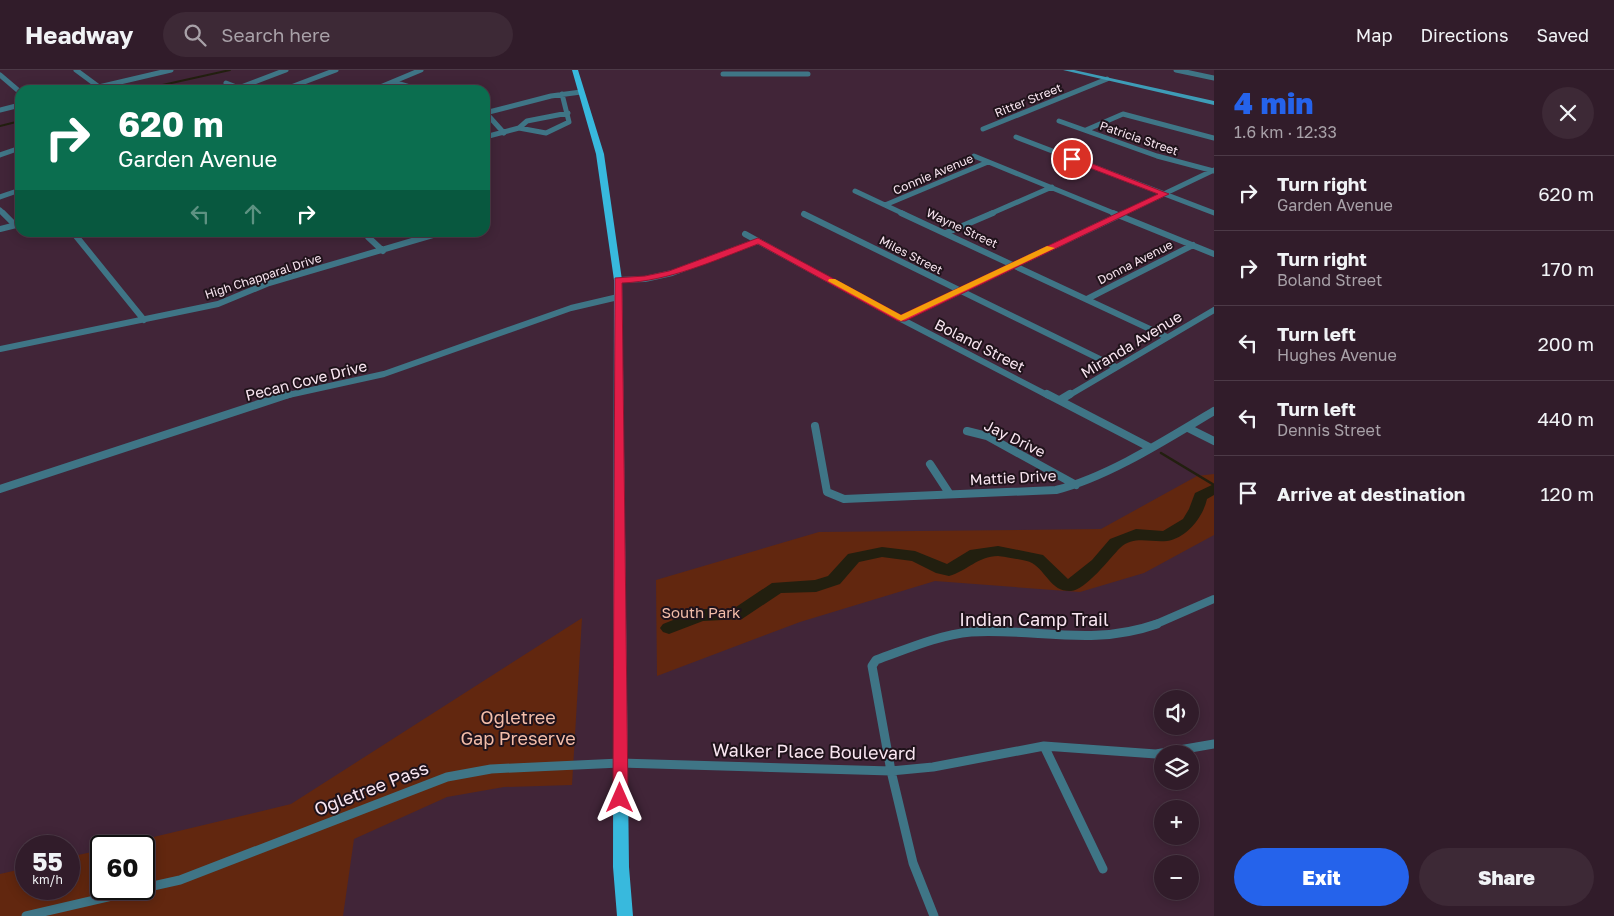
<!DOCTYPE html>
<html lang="en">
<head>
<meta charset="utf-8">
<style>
	body { margin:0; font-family:"Golos Text",sans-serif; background:#3d2936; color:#f1f3f6; height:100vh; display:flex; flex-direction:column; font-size:19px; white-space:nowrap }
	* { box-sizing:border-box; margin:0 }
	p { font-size:16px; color:#a8a1a8 }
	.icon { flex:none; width:28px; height:28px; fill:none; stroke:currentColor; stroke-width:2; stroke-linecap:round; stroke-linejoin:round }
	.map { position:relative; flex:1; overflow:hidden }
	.panel { display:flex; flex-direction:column; background:#311c2a; width:400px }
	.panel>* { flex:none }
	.banner { position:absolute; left:15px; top:15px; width:475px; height:152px; border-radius:15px; box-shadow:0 2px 12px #0003,0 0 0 1px #4c3a47; background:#0b6e4f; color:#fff; overflow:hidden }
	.fabs { position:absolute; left:1154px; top:620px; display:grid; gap:10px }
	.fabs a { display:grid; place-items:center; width:45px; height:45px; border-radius:50%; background:#311c2a; box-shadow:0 2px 12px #0003,0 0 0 1px #4c3a47; font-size:25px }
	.speed { position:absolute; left:15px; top:765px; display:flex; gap:10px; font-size:25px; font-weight:700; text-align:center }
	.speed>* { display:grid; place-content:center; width:65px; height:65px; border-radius:50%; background:#311c2a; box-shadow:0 2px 12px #0003,0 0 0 1px #4c3a47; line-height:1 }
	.speed small { font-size:12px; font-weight:400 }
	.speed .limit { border:2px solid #111; border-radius:8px; background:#fff; color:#111 }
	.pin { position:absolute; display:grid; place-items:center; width:42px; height:42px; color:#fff; margin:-21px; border:2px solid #fff; border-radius:50%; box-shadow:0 1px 5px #0007 }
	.me { position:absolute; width:55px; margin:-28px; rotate:0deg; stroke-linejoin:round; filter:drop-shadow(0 0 4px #0008) }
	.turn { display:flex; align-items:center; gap:18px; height:105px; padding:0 20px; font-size:22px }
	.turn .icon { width:65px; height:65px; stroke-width:2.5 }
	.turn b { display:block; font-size:35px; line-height:42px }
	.lanes { display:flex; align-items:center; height:48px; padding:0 20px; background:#0003; justify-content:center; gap:25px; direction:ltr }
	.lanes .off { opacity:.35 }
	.round { display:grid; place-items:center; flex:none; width:52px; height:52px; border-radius:26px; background:#3d2936 }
	.overview { display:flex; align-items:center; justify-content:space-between; height:85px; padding:0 20px }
	h1 { font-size:30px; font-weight:800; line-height:38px; color:#2563eb }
	.action { display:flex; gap:10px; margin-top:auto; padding:10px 20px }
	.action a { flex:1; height:58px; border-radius:30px; background:#2563eb; color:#fff; font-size:20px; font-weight:800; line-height:58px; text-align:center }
	.action a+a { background:#3d2936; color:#f1f3f6 }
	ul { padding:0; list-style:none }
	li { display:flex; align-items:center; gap:15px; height:75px; padding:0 20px; border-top:1px solid #4c3a47 }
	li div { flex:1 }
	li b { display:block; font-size:19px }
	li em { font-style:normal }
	header { display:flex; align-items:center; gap:30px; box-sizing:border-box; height:70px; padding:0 25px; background:#311c2a; border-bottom:1px solid #4c3a47 }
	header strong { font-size:24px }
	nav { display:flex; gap:28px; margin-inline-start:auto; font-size:18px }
	.search { width:350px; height:45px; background:#3d2936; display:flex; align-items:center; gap:12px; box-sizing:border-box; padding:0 18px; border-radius:28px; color:#a8a1a8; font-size:19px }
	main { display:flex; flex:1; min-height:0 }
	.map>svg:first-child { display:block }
	.green { fill:#62270f }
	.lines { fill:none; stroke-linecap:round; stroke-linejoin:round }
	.stream-far1 { stroke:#221f0f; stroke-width:2 }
	.stream { stroke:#221f0f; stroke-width:2.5 }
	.river { fill:#221f0f; fill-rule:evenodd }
	.street-far3 { stroke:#3f7586; stroke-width:5 }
	.street-far2 { stroke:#3f7586; stroke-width:6 }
	.street-far1 { stroke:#3f7586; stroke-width:8 }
	.street { stroke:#3f7586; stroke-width:9 }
	.secondary { fill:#3e9cb7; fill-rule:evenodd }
	.primary { fill:#38b9dd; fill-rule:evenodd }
	.route { fill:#e11d48; stroke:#92132f }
	.slow { fill:#f59e0b }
	.labels { text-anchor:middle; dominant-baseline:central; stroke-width:4; stroke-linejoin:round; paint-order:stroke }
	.far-street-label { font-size:12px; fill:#f9e6f1; stroke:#20131b }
	.street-label { font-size:15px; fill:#f9e6f1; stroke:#20131b }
	.park-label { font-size:15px; fill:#f3bda9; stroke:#20131b }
	.near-street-label { font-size:18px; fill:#f9e6f1; stroke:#20131b }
	.near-park-label { font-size:18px; fill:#f3bda9; stroke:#20131b }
</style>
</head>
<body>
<header>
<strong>Headway</strong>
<div class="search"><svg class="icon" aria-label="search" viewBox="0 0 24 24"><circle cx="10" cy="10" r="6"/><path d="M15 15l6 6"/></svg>Search here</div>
<nav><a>Map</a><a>Directions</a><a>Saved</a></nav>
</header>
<main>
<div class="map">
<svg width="1214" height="846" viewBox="0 0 1214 846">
	<rect width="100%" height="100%" fill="#412538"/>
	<path class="green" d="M1214,404V465L1144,503L1080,522L935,511L800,552L657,606L656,510L819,462L1101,459L1197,406Z
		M582,548L572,715L504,717L447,727L354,769L343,846H0V804L26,798V819H69V787L101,780V819H144V776H116L291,734Z"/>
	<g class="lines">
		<path class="stream-far1" d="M140,20L230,0
			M0,56L20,51"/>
		<path class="stream" d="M1161,383L1214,415"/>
		<path class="river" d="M1214,414V425L1207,429C1203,447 1187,468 1167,471C1151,473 1134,465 1120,478C1110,488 1086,520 1071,521C1051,522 1047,502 1032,493C1027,490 1005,487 998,486C978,486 967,501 949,506L936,503L912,491L882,487L859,492L840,514L816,522L781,523L742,549L703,551L669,564L663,562L660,558L663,554L701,539H733L772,513L815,510L828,506L848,484L882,477L915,481L947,494L970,480L998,476L1043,485L1068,509L1092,490L1110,469L1136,459L1163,461L1183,449L1189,439L1195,423Z"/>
		<path class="street-far3" d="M76,0L99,17
			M1176,0L1214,8
			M723,4H808
			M0,5L20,22
			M393,12L420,20
			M226,13L239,18
			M86,20L171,0
			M233,20L286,0
			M283,20L336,0
			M373,20L421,0
			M0,40L20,35
			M485,43L551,26L581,22
			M486,43L504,63
			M1059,51L1157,86L1214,101
			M519,58L546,63L569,52L562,24
			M983,59L1107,9
			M1086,60L1123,44L1214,68
			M485,67L519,58L527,51L568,43
			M1016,67L1214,143
			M0,85L20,78
			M974,86L1116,144
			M855,121L904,144
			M0,127L20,120
			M885,135L988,92
			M0,140L4,144
			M990,144L1052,117
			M1122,144L1214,100"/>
		<path class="street-far2" d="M3,143L15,155
			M901,143L1167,267
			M1113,143L1214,184
			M804,144L1116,297
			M0,159L20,154
			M78,162L76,166L144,250
			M946,163L993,143
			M745,164L901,249L1049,326
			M368,167L383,181
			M618,210L645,209L672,203L758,171
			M1087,229L1193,175
			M901,249L1124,143
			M0,279L218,234L269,213L443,162
			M284,326L384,304L571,238L618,227
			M1068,326L1214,240"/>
		<path class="street-far1" d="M1047,324L1151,378
			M1060,330L1070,324
			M815,356L827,422L844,429L1056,420C1108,407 1167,369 1214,341
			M1188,358L1214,371
			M967,361L987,366L1076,415
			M930,394L949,423
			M0,419L289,324
			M1154,555L1214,529"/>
		<path class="street" d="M1044,676L1103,799
			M144,818L180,810L447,707L491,699L620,693L891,701L933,697L1044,676L1156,684L1214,674
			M26,846L142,819
			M934,846L913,793L891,701L872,596L876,590C907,579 938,565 971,562C1037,558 1091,577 1157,554"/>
		<path class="secondary" d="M1063,0H1074L1214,31V35Z"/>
		<path class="primary" d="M572,0H578L604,84L622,210L629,797L633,846H617L613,797L614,210L596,84Z"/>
	</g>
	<path class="route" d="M1069,87H1075L1169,124L905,251H898L758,174C713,191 670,211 622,213L628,728L626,732L620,734L615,732L613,728L615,208L645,206L669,201L758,168L901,245L1158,124L1069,90Z"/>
	<path class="slow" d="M1047,176L1055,178L901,251L828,211L829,209H835L901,245Z"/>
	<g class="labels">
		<g class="far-street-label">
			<text transform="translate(1028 30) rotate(-22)">Ritter Street</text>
			<text transform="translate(1139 68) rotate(19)">Patricia Street</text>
			<text transform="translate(933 104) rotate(-23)">Connie Avenue</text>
			<text transform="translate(962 158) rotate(25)">Wayne Street</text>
			<text transform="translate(911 185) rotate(27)">Miles Street</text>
			<text transform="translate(1135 192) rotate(-27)">Donna Avenue</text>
			<text transform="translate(263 206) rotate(-18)">High Chapparal Drive</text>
		</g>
		<g class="street-label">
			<text transform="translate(1131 274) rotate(-31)">Miranda Avenue</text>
			<text transform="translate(980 275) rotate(27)">Boland Street</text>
			<text transform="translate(306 310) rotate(-14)">Pecan Cove Drive</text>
			<text transform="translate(1015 368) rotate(26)">Jay Drive</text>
			<text transform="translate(1013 407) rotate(-3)">Mattie Drive</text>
		</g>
		<g class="park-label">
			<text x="701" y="542">South Park</text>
		</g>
		<g class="near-street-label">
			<text x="1034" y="549">Indian Camp Trail</text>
			<text transform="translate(814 681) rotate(1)">Walker Place Boulevard</text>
			<text transform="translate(371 718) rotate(-21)">Ogletree Pass</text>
		</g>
		<g class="near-park-label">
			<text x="518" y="647">Ogletree<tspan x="518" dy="21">Gap Preserve</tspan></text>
		</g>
	</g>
</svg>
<div class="fabs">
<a><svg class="icon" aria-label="sound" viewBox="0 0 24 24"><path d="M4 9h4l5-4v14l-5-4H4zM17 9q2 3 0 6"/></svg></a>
<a><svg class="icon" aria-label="layers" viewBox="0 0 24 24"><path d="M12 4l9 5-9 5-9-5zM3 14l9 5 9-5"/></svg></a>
<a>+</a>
<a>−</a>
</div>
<div class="speed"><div>55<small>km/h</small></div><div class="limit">60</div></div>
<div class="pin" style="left:1072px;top:89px;background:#d93025"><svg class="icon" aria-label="arrive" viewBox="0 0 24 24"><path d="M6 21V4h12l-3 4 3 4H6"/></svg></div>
<svg class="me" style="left:620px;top:728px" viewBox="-20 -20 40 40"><path d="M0-17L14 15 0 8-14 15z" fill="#e11d48" stroke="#fff" stroke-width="4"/></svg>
<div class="banner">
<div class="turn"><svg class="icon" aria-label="right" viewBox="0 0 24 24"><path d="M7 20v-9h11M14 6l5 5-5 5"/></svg><div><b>620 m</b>Garden Avenue</div></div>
<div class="lanes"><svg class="icon off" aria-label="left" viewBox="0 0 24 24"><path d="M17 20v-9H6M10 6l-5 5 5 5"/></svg><svg class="icon off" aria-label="ahead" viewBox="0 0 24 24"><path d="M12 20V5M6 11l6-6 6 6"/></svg><svg class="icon" aria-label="right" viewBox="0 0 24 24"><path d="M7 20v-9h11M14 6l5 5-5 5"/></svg></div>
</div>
</div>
<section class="panel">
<div class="overview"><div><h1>4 min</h1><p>1.6 km · 12:33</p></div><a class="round"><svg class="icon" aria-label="close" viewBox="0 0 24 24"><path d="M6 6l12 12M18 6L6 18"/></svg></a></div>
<ul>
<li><svg class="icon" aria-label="right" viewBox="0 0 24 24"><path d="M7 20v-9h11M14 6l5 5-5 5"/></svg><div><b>Turn right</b><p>Garden Avenue</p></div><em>620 m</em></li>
<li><svg class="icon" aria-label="right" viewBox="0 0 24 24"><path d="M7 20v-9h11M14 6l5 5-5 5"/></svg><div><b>Turn right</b><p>Boland Street</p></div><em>170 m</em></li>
<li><svg class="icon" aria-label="left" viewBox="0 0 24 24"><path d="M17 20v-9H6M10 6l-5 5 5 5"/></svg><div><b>Turn left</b><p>Hughes Avenue</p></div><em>200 m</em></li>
<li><svg class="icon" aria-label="left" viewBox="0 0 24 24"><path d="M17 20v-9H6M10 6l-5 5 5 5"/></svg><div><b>Turn left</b><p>Dennis Street</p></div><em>440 m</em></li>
<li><svg class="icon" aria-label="arrive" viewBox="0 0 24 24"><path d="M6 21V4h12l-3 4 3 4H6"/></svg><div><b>Arrive at destination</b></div><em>120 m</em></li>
</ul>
<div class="action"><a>Exit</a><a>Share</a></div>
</section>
</main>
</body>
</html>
